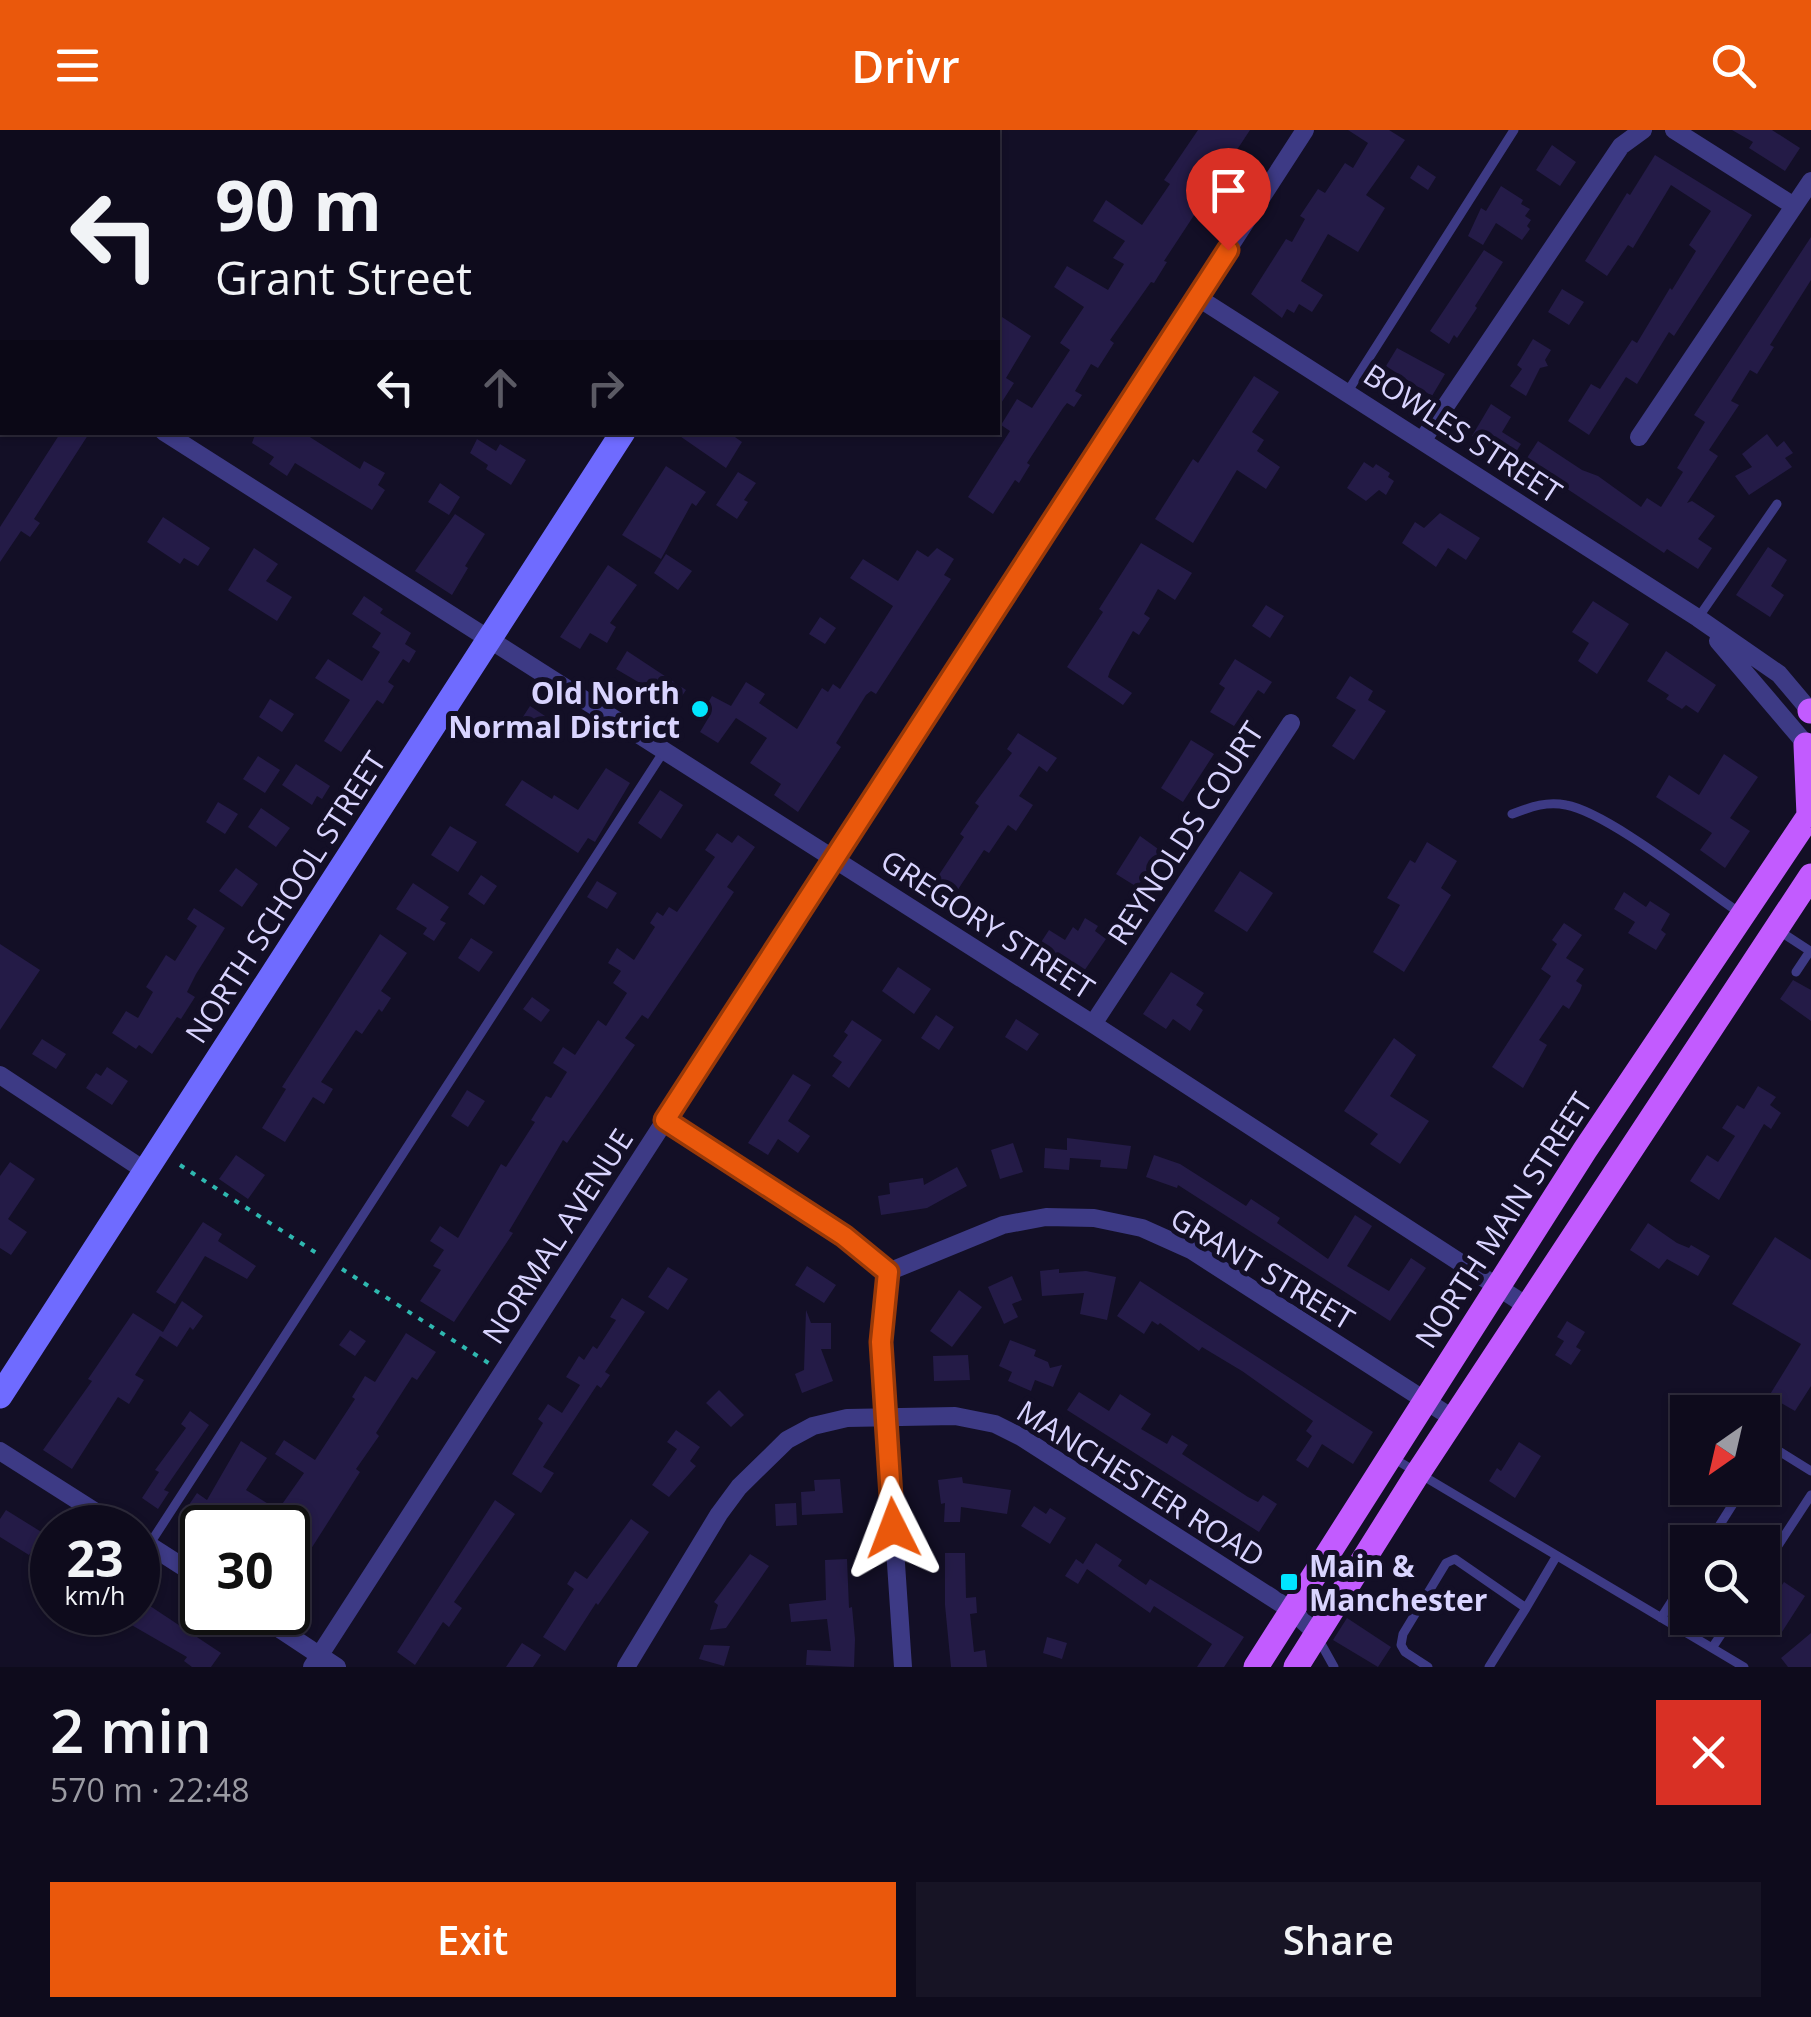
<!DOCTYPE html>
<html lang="en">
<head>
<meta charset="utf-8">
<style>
	body { margin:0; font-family:"Open Sans",sans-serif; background:#171425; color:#f1f3f6; height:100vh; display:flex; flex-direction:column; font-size:38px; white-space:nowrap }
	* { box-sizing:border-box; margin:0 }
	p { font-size:32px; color:#9b9ba3 }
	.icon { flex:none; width:55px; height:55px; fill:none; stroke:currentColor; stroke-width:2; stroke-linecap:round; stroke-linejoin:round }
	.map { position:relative; height:1537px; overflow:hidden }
	.side { display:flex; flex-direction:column; background:#0e0b1c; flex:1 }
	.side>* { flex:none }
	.guide { position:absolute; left:0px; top:0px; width:1000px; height:305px; box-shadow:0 2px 8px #0004,0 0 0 2px #2e2b3b; background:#0e0b1c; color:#f1f3f6; overflow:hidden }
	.needle { width:65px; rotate:214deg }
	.controls { position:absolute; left:1670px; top:1265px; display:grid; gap:20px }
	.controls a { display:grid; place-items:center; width:110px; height:110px; border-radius:0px; background:#0e0b1c; box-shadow:0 2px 8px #0004,0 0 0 2px #2e2b3b; font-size:50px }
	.speed { position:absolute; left:30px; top:1375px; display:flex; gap:20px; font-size:50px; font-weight:700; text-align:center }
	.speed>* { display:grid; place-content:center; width:130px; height:130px; border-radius:50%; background:#0e0b1c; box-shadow:0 2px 8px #0004,0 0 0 2px #2e2b3b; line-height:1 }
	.speed small { font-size:25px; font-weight:400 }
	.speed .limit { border:5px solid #111; border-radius:15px; background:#fff; color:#111 }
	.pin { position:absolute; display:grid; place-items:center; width:85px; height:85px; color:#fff; margin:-102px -42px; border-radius:50% 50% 50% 0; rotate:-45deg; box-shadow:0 0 10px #0007 }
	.pin .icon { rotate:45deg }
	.me { position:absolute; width:110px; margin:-55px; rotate:357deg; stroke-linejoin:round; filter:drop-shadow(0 0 8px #0008) }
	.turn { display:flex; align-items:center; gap:35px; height:210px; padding:0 50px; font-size:45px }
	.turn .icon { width:130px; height:130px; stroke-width:2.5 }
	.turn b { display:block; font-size:70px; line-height:85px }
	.lanes { display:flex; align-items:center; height:95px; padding:0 50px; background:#0003; justify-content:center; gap:50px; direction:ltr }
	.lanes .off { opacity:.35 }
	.round { display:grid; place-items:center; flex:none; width:105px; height:105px; border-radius:0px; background:#171425 }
	.head { display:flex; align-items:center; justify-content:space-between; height:170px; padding:0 50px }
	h1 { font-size:60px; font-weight:600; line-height:75px }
	.cta { display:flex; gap:20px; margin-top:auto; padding:20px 50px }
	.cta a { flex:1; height:115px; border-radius:0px; background:#ea580c; color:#fff; font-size:40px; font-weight:600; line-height:115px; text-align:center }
	.cta a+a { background:#171425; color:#f1f3f6 }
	header { display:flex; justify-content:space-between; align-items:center; height:130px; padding:0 50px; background:#ea580c; color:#fff; font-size:45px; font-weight:600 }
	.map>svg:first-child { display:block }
	.building { fill:#241b47 }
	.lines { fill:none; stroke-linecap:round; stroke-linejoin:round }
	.path { stroke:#2fb8b0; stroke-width:4; stroke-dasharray:5 8; stroke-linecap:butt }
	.lane { stroke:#3d3a85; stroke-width:9 }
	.street { stroke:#3d3a85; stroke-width:18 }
	.secondary { stroke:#6f6bff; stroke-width:25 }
	.primary { stroke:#c25bff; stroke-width:25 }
	.route-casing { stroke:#983908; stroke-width:25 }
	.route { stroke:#ea580c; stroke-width:18 }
	.poi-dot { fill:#00e5ff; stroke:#130f26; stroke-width:4 }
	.labels { text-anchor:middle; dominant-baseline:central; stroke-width:10; stroke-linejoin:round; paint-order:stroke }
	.street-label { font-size:30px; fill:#d9d4ff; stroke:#130f26 }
	.poi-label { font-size:30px; font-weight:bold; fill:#d9d4ff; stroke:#130f26; text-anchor:end }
</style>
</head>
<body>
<header><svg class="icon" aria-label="menu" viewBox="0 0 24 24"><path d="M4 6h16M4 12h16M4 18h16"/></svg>Drivr<svg class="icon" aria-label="search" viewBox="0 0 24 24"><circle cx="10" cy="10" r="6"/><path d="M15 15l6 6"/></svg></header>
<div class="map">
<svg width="1811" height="1537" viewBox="0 0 1811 1537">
	<rect width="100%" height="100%" fill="#130f26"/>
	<path class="building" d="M1198,0H1250L1164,131L1167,132L1154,153L1151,152L1110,210L1114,213L1098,238L1091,234L1075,261L1082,265L1074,277L1067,273L1063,278L1027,333L1030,335L1019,353L1015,350L993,384L968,367L1010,301L1001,295L1017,269L1032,278L1070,220L1060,213L1084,177L1054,157L1067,136L1108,160L1124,134L1113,128L1125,111L1093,91L1106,70L1142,95L1170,54L1164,50Z
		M1348,0H1389L1405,10L1366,65L1385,78L1358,122L1328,104L1301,151L1323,165L1312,182L1299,174L1294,183L1287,179L1282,188L1251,164L1286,109L1292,112L1305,89L1300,86L1318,59L1325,63L1345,33L1353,38L1368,13Z
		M1732,0H1772L1800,18L1785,41L1749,18L1753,12Z
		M1552,15L1576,32L1560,56L1536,40Z
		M1655,25L1752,85L1674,206L1669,202L1637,254L1626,247L1589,305L1568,291L1591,254L1600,259L1632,210L1637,213L1670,158L1672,160L1696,121L1689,115L1711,81L1671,55L1633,118L1628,115L1607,146L1585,131L1627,63L1630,65Z
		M1418,35L1436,47L1428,60L1410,48Z
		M1501,56L1523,70L1521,74L1530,79L1525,86L1531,90L1527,96L1530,99L1522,110L1496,93L1483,115L1468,106L1481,78L1486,81Z
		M1811,107V150L1770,215L1774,217L1757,244L1750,240L1731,271L1739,275L1709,320L1718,326L1687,373L1692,371L1715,386L1698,409L1712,418L1698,439L1667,419L1664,423L1525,331L1538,311L1582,340L1598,346L1641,377L1647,368L1661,377L1683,342L1677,338L1705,292L1694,285Z
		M1484,120L1503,132L1475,176L1477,178L1457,208L1454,205L1449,214L1430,201Z
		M1562,159L1584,172L1569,195L1548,182Z
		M1002,187L1031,206L1006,248L1014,253L998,278V195Z
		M1533,209L1551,220L1545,230L1548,236L1540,238L1526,266L1510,256L1522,239L1517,235Z
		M1397,218L1445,244L1432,266L1386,236Z
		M1254,246L1279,262L1252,302L1264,310L1257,321L1280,337L1266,359L1237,340L1193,413L1155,389L1193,329L1198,333Z
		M1491,274L1511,287L1502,302L1521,314L1511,330L1472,306Z
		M61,302H90L34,389L40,393L30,407L21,401L0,432V397Z
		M256,302H302L360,339L364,331L385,343L378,355L385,360L372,380L295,333L287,346L269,334L274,327L252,313Z
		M674,302H728L742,312L726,338Z
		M1767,304L1777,317L1784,311L1793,323L1785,328L1792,337L1749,365L1735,346L1752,337L1742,324Z
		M477,309L496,321L500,314L526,330L511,355L486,339L488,335L470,323Z
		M1364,332L1373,338L1376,334L1390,343L1388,347L1394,351L1386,365L1379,360L1366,371L1347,358Z
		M666,336L706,362L696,376L692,373L661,429L622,405Z
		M738,342L756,353L744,370L748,372L737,389L716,375Z
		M440,353L460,367L449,385L428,372Z
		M1440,383L1480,408L1466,430L1448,418L1436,437L1402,413L1415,392L1424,398Z
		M455,384L485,404L465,436L468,438L452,465L415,441Z
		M163,387L210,418L198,436L184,428L180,434L147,412Z
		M1141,413L1192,443L1175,470L1158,459L1144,484L1150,488L1139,505L1133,501L1110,541L1108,547L1132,563L1123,575L1067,537L1103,482L1099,479Z
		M1768,417L1787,430L1771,456L1784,465L1770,487L1736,465Z
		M254,418L278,434L266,451L292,467L277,491L228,460Z
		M937,418L954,429L944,445L951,449L876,564L871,561L866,565L836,613L841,617L798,682L774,665L781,654L750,633L767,608L736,588L718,613L700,602L709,587L702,583L712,566L731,576L746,552L765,564L759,573L797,599L822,558L828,562L833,554L840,559L893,476L850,448L863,429L898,451L917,420L928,427Z
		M666,424L692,441L678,460L654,443Z
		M608,435L637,455L610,493L616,497L607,513L590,503L580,519L560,507Z
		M364,466L383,479L380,483L411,503L405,514L416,521L409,533L403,529L388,552L394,556L383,574L377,570L341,622L324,611L350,570L315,548L328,529L362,551L380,522L372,517L381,503L352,484Z
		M1593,471L1629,494L1597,544L1578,531L1589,513L1572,502Z
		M1266,475L1284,486L1270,508L1252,496Z
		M820,487L836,498L825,514L809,504Z
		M627,521L686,560L674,578L657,563L616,539Z
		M1666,521L1716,555L1698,583L1686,575L1682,579L1666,569L1669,565L1647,551Z
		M1235,529L1272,552L1264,564L1258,560L1234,596L1210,582L1225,558L1219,554Z
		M1350,546L1373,561L1368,570L1386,581L1354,630L1332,616L1356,580L1336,568Z
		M270,569L294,584L282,602L259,587Z
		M530,576L545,586L533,606L517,596Z
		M1018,603L1057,628L1047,642L1039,636L1019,666L1033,675L1016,701L1008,695L989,723L984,720L949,773L929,760L964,707L960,704L979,676L975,673L1012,623L1007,619Z
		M1191,610L1214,624L1183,672L1161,658Z
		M1724,624L1758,647L1730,688L1750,701L1725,738L1700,720L1712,703L1656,667L1669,645L1699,665Z
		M258,626L280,640L265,663L243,649Z
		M296,634L330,656L322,669L317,666L312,675L282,655Z
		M606,638L630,653L595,712L588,708L578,723L505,675L522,650L552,669L554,665L578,680Z
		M660,660L683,675L661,709L638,693Z
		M218,672L238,684L225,704L206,692Z
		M261,678L290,698L276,717L248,697Z
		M450,696L477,712L458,742L431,725Z
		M717,703L732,713L738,705L755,717L727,757L734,762L648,889L642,885L625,908L635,915L567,1013L563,1010L509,1101L513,1103L454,1192L420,1171L441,1140L433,1136L444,1120L430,1111L440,1096L458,1108L501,1034L506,1037L535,992L531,990L546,966L551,968L567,942L553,933L563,917L575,925L598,890L606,896L627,863L613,853L621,841L608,833L617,818L634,830L655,797L650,793L657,782L663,786L669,777L677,782L715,727L705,720Z
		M1140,706L1161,721L1137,757L1116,744Z
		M1427,712L1457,731L1441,758L1451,765L1404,842L1373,822L1400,775L1387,768L1410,730L1415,733Z
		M236,738L258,754L242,777L219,761Z
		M1240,741L1273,763L1247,802L1214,781Z
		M481,745L497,756L484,775L468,764Z
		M597,751L617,763L607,779L587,767Z
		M413,753L449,777L440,790L446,793L434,811L423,804L427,798L396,779Z
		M1624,762L1646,777L1650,771L1670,784L1661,800L1666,804L1656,820L1628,803L1635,792L1614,779Z
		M194,778L225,798L196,844L187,862L195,867L181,889L177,887L152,924L139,915L136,919L112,903L126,881L138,888L153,862L146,857L166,825L175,831L197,796L187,789Z
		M1085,788L1098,796L1095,801L1106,809L1082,844L1052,824L1048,831L1034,823L1049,800L1065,810L1073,797L1078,801Z
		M1564,793L1582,805L1566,828L1584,839L1576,851L1582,855L1580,861L1569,879L1563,875L1539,910L1547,915L1523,958L1492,937L1551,846L1541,839L1557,814L1552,810Z
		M380,804L407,823L381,861L391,868L382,882L379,879L362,904L356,900L321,952L333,959L324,974L313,967L285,1012L262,998L286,959L282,957Z
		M471,808L493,822L479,842L458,828Z
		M0,814L40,840L0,900Z
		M898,837L931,859L914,884L882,861Z
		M1171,842L1204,863L1196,875L1203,880L1190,901L1173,889L1166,899L1143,884Z
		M1793,850L1811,860V891L1780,869Z
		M532,867L550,880L541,892L523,879Z
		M936,885L954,897L939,920L921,908Z
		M1016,889L1039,904L1027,921L1005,907Z
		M852,890L882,910L849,958L832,946L842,932L833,926L848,905L844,902Z
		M1394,908L1416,925L1390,966L1429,991L1400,1034L1370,1014L1378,1004L1344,981Z
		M42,909L66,924L56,939L32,924Z
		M107,937L128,951L112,975L86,958L96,943L101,946Z
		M793,944L811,955L788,991L810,1006L798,1023L778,1009L768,1025L748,1013Z
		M1758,956L1776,967L1770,975L1781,983L1771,999L1764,994L1719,1070L1690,1051L1707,1025L1718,1032L1735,1006L1722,998L1737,975L1744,979Z
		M467,960L485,971L468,997L451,986Z
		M1067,1008L1131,1016L1127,1039L1100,1037L1101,1030L1070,1028L1069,1040L1044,1038L1045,1018L1067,1020Z
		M1013,1013L1023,1042L1000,1049L991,1020Z
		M236,1025L265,1045L248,1069L219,1049Z
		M1154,1025L1180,1034L1246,1076L1251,1069L1280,1088L1277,1093L1328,1129L1355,1085L1372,1096L1347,1136L1389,1161L1411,1128L1426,1138L1390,1191L1178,1055L1177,1058L1146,1047Z
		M10,1032L35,1049L8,1089L27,1102L11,1125L0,1118V1046Z
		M957,1037L967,1056L927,1078L881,1085L878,1066L890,1064L889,1053L923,1048L924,1055Z
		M203,1092L222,1104L218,1111L256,1136L247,1149L205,1126L175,1174L156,1162Z
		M1648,1093L1677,1113L1689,1118L1691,1115L1710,1126L1698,1146L1667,1129L1659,1139L1630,1120Z
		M1775,1107L1811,1130V1256L1795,1281L1769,1266L1801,1214L1732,1174Z
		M807,1136L836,1155L824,1173L795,1155Z
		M668,1137L688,1149L668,1180L648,1167Z
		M1059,1139V1143L1086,1141L1116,1147L1107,1190L1080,1184L1084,1163L1042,1166L1040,1141Z
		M1012,1146L1022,1170L1012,1174L1018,1187L1004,1194L988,1157Z
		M1140,1151L1373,1302L1353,1334L1322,1314L1308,1338L1296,1330L1312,1306L1306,1301L1313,1291L1242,1241L1202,1217L1199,1221L1160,1193L1158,1195L1152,1191L1144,1204L1117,1186Z
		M959,1160L982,1177L952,1217L930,1201Z
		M622,1168L645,1182L605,1242L610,1245L601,1258L597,1255L543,1337L554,1343L541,1363L512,1344L543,1293L538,1289L548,1274L562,1283L580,1255L566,1247L579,1226L584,1230L593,1216L597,1219L616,1190L610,1187Z
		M182,1171L203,1186L193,1200L190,1197L177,1217L160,1206L135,1245L144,1250L129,1274L118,1267L72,1339L43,1320L92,1251L88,1249L133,1183L163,1202Z
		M806,1180L811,1193H831V1219H821L833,1251L802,1263L795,1244L804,1240Z
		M1567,1191L1585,1202L1576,1217L1581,1220L1571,1235L1555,1225L1564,1211L1557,1207Z
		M350,1200L366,1211L355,1226L339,1215Z
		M406,1203L436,1222L417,1250L412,1247L376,1303L379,1306L356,1339L360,1342L288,1455V1398H199L182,1385L197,1363L207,1370L241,1311L267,1328L246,1360L278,1380L304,1343L275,1324L284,1310L315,1330L355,1269L352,1267L365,1246L375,1252Z
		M1010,1210L1036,1220L1034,1226L1048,1232L1050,1238L1062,1235L1053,1257L1035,1250L1031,1261L1008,1251L1012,1242L999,1236Z
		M968,1225L970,1250L934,1251L933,1226Z
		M719,1260L744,1285L731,1297L706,1273Z
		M1079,1262L1109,1281L1120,1264L1151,1284L1141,1299L1167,1314L1172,1305L1188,1315L1182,1324L1248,1367L1258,1372L1263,1365L1277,1374L1259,1402L1067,1280Z
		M190,1281L209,1295L164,1360L169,1362L158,1379L142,1368L159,1342L155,1340L186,1298L181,1294Z
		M676,1300L700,1317L690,1331L696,1336L669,1367L652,1355L677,1319L667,1312Z
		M1519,1312L1541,1326L1515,1368L1489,1351L1497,1338L1501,1341Z
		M962,1347L963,1353L1011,1360L1007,1384L961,1377L960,1392H944L945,1373L941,1374L938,1350Z
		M840,1349L843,1383L802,1385L801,1362L815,1361L814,1350Z
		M495,1370L515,1384L454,1472L462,1478L449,1497L443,1492L415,1535L397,1522Z
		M796,1373L797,1395L776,1396L775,1374Z
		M1034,1376L1046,1384L1050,1378L1066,1388L1050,1414L1021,1396Z
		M6,1380L43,1403L29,1425L0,1407V1389Z
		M631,1389L649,1402L598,1475L596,1473L565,1521L543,1507L574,1459L567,1454L575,1441L587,1449Z
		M1096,1413L1122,1430L1118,1436L1146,1455L1150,1449L1244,1507L1224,1537H1197L1212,1514L1154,1476L1150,1483L1087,1439L1078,1454L1065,1446L1076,1429L1083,1434Z
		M40,1418L52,1427V1439L46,1448L28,1436Z
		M945,1423H965L966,1468L976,1467L977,1483L970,1484L974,1522L985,1520L987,1537H951L945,1475Z
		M750,1424L769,1436L726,1498L710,1500L718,1475L714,1472Z
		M847,1429L849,1478L852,1477L855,1509L854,1537L806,1535L807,1520L831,1521L827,1489L791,1492L789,1474L826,1470L825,1430Z
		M1784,1452L1805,1466L1780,1505L1758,1491Z
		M138,1468L221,1523L211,1537H192L184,1531L187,1527L109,1482H138Z
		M1347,1488L1391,1517L1378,1537L1333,1510Z
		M1811,1503V1537H1788L1781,1528Z
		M1047,1507L1067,1513L1062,1529L1043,1523Z
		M522,1513L541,1525L533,1537H506Z
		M704,1515L730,1516L724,1536L699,1529Z"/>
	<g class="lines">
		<path class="path" d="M180,1035L321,1126
			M342,1139L490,1234"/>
		<path class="lane" d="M215,0L219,2
			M1348,261L1514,0
			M1698,488L1777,374
			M1512,684C1531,677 1546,671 1566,675C1607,682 1701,757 1740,783
			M1778,800L1810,821L1796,842
			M1762,1326L1769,1315L1811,1341
			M1393,1328L1744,1537
			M1709,1412L1743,1358
			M149,1415L664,621
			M1762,1440L1811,1365
			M1526,1478L1556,1427
			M1661,1488L1688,1446
			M1319,1510L1334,1537
			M1712,1518L1732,1488
			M1428,1537L1405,1522L1401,1515L1403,1504L1446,1433L1455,1429L1526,1478L1489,1537"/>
		<path class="street" d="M1674,0L1794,76
			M175,2L176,0
			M1197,167L1698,488L1779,544L1811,582
			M0,230L2,231
			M0,273L2,270
			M164,302L1093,894L1527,1176
			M1639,307L1811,51
			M1422,311L1621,16L1643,0
			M1718,511L1811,620
			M1093,894L1291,593
			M0,945L147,1042
			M665,990L844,1106L888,1142L1003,1095L1046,1087L1094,1088L1142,1098L1191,1120L1454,1289
			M888,1142L881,1212L903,1537
			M0,1321L121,1398
			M138,1408L202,1449
			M254,1482L337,1537
			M312,1537L1305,0
			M626,1537L719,1384L739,1357L787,1310L813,1296L847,1288L955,1286L995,1294L1021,1307L1291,1480L1316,1503"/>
		<path class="secondary" d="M816,2L818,0
			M0,1266L623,302"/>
		<path class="primary" d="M1810,581H1811
			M1806,615L1809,685
			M1256,1537L1585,1020L1811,683
			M1296,1537L1418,1343L1811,746"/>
	</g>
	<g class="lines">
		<g class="route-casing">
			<path id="route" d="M893,1398L881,1212L888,1142L844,1106L665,990L1228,120"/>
		</g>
		<use href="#route" class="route"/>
	</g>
	<g class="poi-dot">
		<circle cx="700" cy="579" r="10"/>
		<rect x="1279" y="1442" width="20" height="20" rx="5"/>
	</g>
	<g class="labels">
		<g class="street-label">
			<text transform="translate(1463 303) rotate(33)">BOWLES STREET</text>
			<text transform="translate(1185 703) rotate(-57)">REYNOLDS COURT</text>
			<text transform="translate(285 767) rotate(-57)">NORTH SCHOOL STREET</text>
			<text transform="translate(988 794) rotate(33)">GREGORY STREET</text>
			<text transform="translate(1503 1090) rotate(-57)">NORTH MAIN STREET</text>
			<text transform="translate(557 1106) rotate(-57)">NORMAL AVENUE</text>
			<text transform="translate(1263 1138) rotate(31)">GRANT STREET</text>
			<text transform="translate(1141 1353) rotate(32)">MANCHESTER ROAD</text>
		</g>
		<g class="poi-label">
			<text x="680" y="562">Old North<tspan x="680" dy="34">Normal District</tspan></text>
			<text x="1309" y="1435" text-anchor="start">Main &amp;<tspan x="1309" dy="34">Manchester</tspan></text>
		</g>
	</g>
</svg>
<div class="controls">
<a><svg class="needle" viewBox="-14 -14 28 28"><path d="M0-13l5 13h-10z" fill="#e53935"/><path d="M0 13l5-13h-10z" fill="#9b9ba3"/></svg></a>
<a><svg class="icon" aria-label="search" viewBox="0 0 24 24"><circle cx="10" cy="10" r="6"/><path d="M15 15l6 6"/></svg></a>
</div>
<div class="speed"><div>23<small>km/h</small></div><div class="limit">30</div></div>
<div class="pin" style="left:1228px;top:120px;background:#d93025"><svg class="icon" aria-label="arrive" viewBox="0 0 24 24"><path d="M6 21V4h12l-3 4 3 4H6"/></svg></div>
<svg class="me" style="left:893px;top:1398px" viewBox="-20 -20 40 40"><path d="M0-17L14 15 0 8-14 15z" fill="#ea580c" stroke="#fff" stroke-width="4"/></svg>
<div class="guide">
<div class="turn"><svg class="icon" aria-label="left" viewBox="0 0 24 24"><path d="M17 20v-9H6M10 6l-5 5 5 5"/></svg><div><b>90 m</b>Grant Street</div></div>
<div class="lanes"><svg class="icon" aria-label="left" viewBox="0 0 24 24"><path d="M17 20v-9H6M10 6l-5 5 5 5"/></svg><svg class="icon off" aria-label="ahead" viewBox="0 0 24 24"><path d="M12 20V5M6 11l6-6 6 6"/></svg><svg class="icon off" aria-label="right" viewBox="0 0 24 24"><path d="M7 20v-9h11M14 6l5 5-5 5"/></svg></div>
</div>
</div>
<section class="side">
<div class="head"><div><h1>2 min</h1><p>570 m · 22:48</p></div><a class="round" style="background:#d93025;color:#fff"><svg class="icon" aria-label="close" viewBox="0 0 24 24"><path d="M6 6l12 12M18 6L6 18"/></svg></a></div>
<div class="cta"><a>Exit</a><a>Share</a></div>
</section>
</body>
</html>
